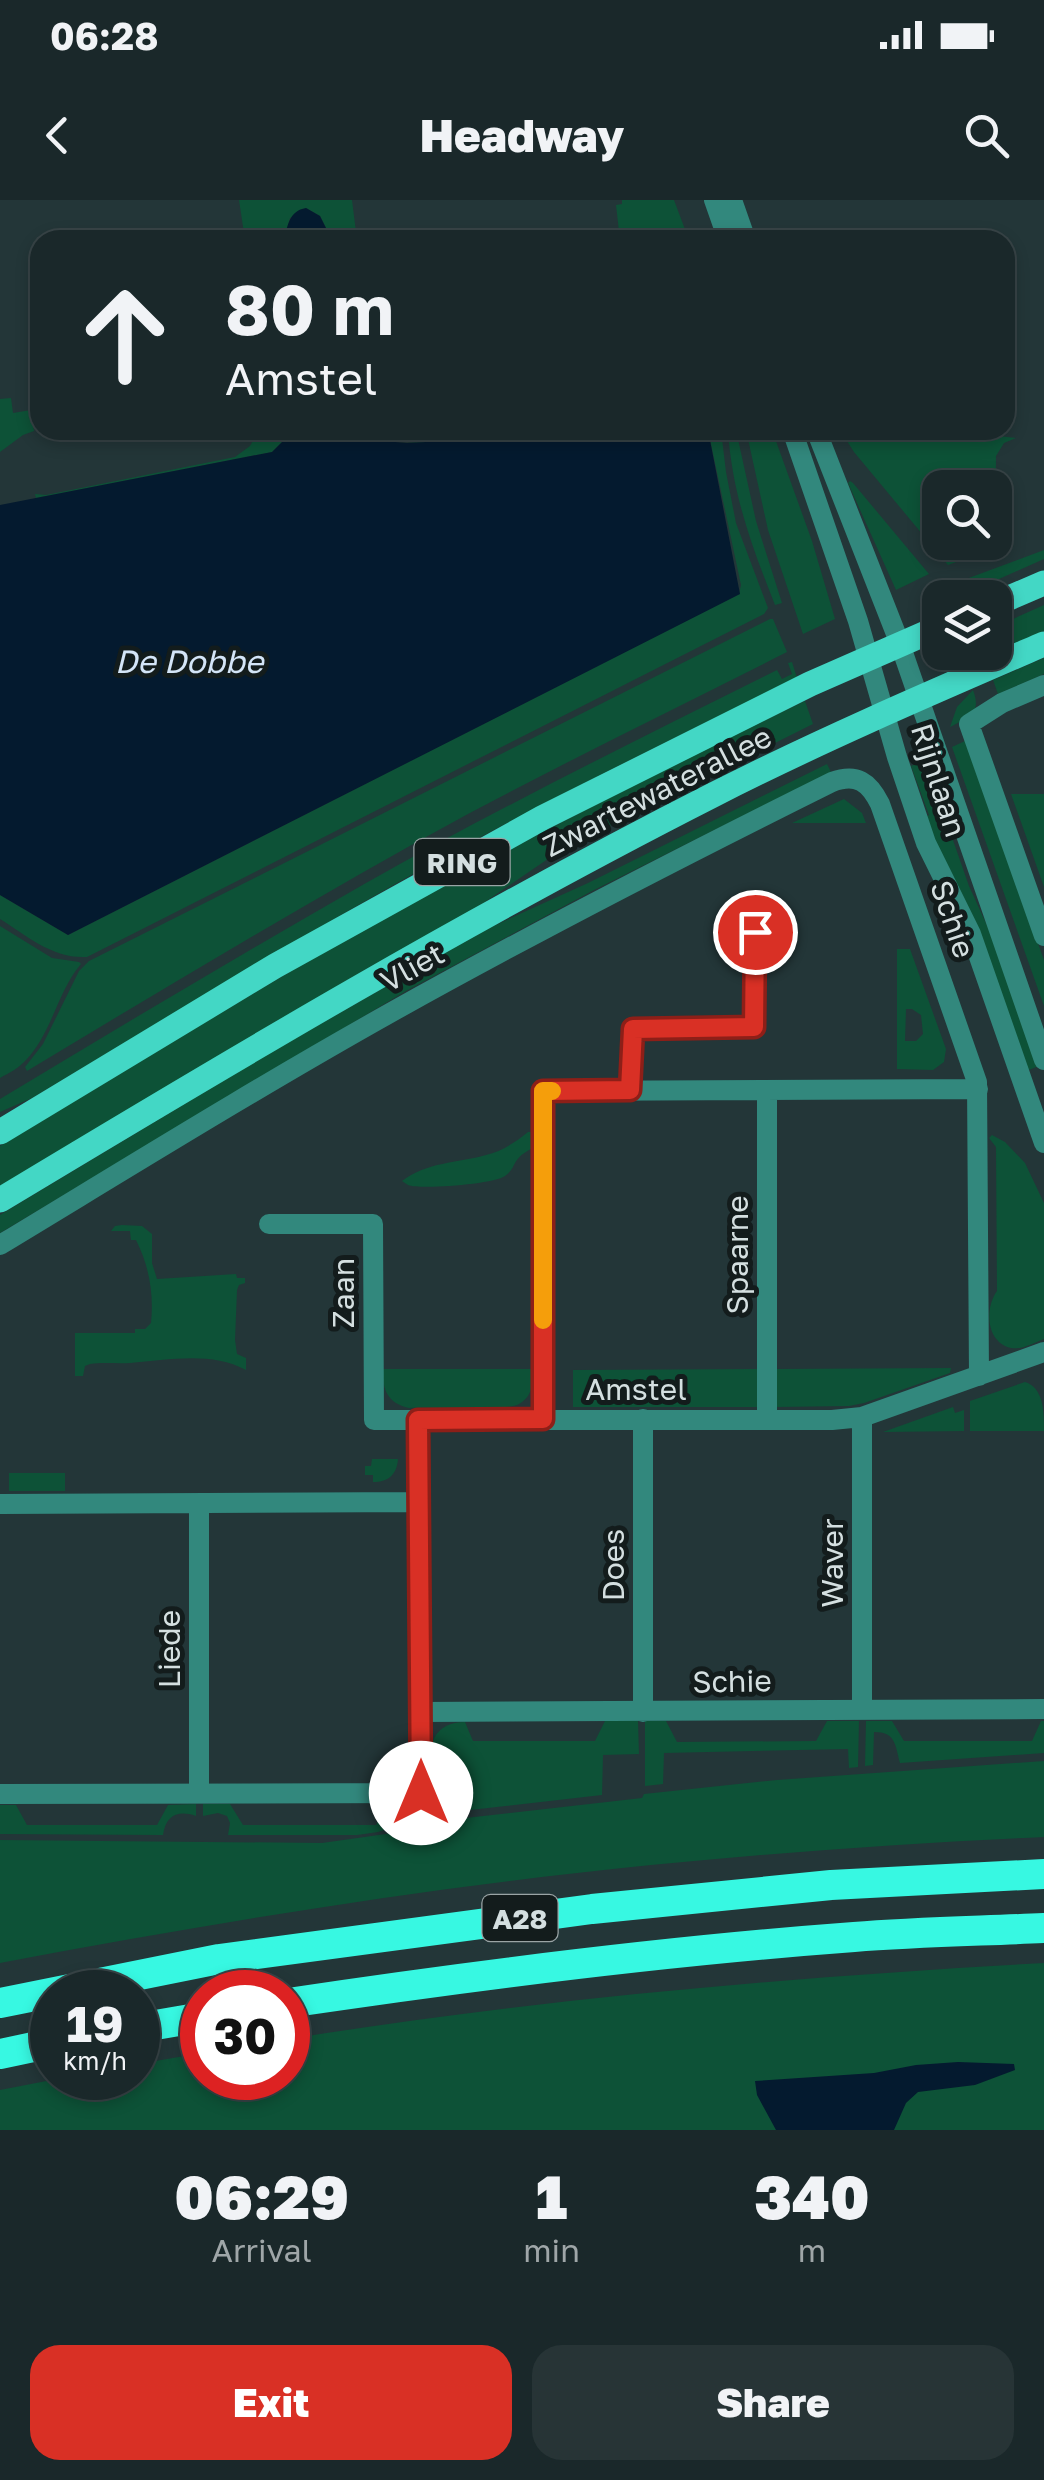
<!DOCTYPE html>
<html lang="en">
<head>
<meta charset="utf-8">
<style>
	body { margin:0; font-family:"Golos Text",sans-serif; background:#273436; color:#f1f3f6; height:100vh; display:flex; flex-direction:column; font-size:38px; white-space:nowrap }
	* { box-sizing:border-box; margin:0 }
	p { font-size:32px; color:#9fa6a8 }
	.icon { flex:none; width:55px; height:55px; fill:none; stroke:currentColor; stroke-width:2; stroke-linecap:round; stroke-linejoin:round }
	.map { position:relative; height:1930px; overflow:hidden }
	.panel { display:flex; flex-direction:column; background:#1a282a; flex:1 }
	.panel>* { flex:none }
	.hud { position:absolute; left:30px; top:30px; width:985px; height:210px; border-radius:30px; box-shadow:0 5px 15px #0003,0 0 0 2px #384447; background:#1a282a; color:#f1f3f6; overflow:hidden }
	.tools { position:absolute; left:922px; top:270px; display:grid; gap:20px }
	.tools a { display:grid; place-items:center; width:90px; height:90px; border-radius:20px; background:#1a282a; box-shadow:0 5px 15px #0003,0 0 0 2px #384447; font-size:50px }
	.speed { position:absolute; left:30px; top:1770px; display:flex; gap:20px; font-size:50px; font-weight:700; text-align:center }
	.speed>* { display:grid; place-content:center; width:130px; height:130px; border-radius:50%; background:#1a282a; box-shadow:0 5px 15px #0003,0 0 0 2px #384447; line-height:1 }
	.speed small { font-size:25px; font-weight:400 }
	.speed .limit { border:15px solid #d22; background:#fff; color:#111 }
	.pin { position:absolute; display:grid; place-items:center; width:85px; height:85px; color:#fff; margin:-42px; border:5px solid #fff; border-radius:50%; box-shadow:0 2px 10px #0007 }
	.me { position:absolute; width:110px; margin:-55px; rotate:0deg; stroke-linejoin:round; filter:drop-shadow(0 0 8px #0008) }
	.turn { display:flex; align-items:center; gap:35px; height:210px; padding:0 30px; font-size:45px }
	.turn .icon { width:130px; height:130px; stroke-width:2.5 }
	.turn b { display:block; font-size:70px; line-height:85px }
	.eta { display:flex; justify-content:space-evenly; align-items:center; height:170px; text-align:center }
	.eta b { font-size:60px; font-weight:800; line-height:70px }
	.primary-button { display:flex; gap:20px; margin-top:auto; padding:20px 30px }
	.primary-button a { flex:1; height:115px; border-radius:30px; background:#d93025; color:#fff; font-size:40px; font-weight:800; line-height:115px; text-align:center }
	.primary-button a+a { background:#273436; color:#f1f3f6 }
	.status { display:flex; justify-content:space-between; align-items:center; height:70px; padding:0 50px; background:#1a282a; direction:ltr }
	.status svg { height:28px; fill:currentColor }
	header { display:flex; justify-content:space-between; align-items:center; height:130px; padding:0 30px; background:#1a282a; font-size:45px; font-weight:800 }
	.map>svg:first-child { display:block }
	.green { fill:#0d5237; fill-rule:evenodd }
	.water { fill:#041a2f }
	.lines { fill:none; stroke-linecap:round; stroke-linejoin:round }
	.minor { stroke:#32887d; stroke-width:20 }
	.tertiary { stroke:#32887d; stroke-width:20 }
	.primary { stroke:#43d7c5; stroke-width:25 }
	.motorway { stroke:#37f8e2; stroke-width:30 }
	.route-casing { stroke:#8d1f18; stroke-width:25 }
	.route { stroke:#d93025; stroke-width:18 }
	.slow { stroke:#f59e0b; stroke-width:18 }
	.labels { text-anchor:middle; dominant-baseline:central; stroke-width:10; stroke-linejoin:round; paint-order:stroke }
	.shield { fill:#131c1c; stroke:#9aa4a5; stroke-width:2.5 }
	.shield-label { font-size:28px; font-weight:bold; fill:#d4dfe0 }
	.street-label { font-size:30px; fill:#d4dfe0; stroke:#131c1c }
	.water-label { font-size:32px; font-style:italic; fill:#d4e5f7; stroke:#131c1c }
</style>
</head>
<body>
<div class="status"><b>06:28</b><svg viewBox="0 0 49 12"><path d="M0 12V9h3v3zM5 12V6h3v6zM10 12V3h3v9zM15 12V0h3v12zM26 1h20v11H26zM47 4h2v5h-2z"/></svg></div>
<header><svg class="icon" aria-label="back" viewBox="0 0 24 24"><path d="M15 5l-7 7 7 7"/></svg>Headway<svg class="icon" aria-label="search" viewBox="0 0 24 24"><circle cx="10" cy="10" r="6"/><path d="M15 15l6 6"/></svg></header>
<div class="map">
<svg width="1044" height="1930" viewBox="0 0 1044 1930">
	<rect width="100%" height="100%" fill="#233638"/>
	<path class="green" d="M239,0H352L356,32L353,33L354,40H332L320,16L306,8L290,18L284,40H245Z
		M622,0H674L689,40H620L616,5L622,4Z
		M11,198L13,213L31,210L34,231L23,235L0,252V199Z
		M259,230H294L272,252L36,298L35,294L46,295L235,257L250,246Z
		M346,230H382L394,237L424,242L535,230C470,239 409,253 346,230Z
		M708,230H721L726,272L736,323L768,408L764,414L87,757C53,759 27,736 0,719V695L68,735L739,394L741,385Z
		M728,230H736L756,321L782,403L775,405C752,347 732,294 728,230Z
		M746,230H772L812,341L835,419L803,434L768,330Z
		M840,230H894L895,233L989,230L998,236L1016,238L1004,243L996,256L995,337V288H940V342L991,343L983,352L948,365L854,252Z
		M850,281L853,283L929,374L896,390L848,283Z
		M1044,350V359L963,395L958,382Z
		M1044,405V431L995,452V427Z
		M770,419H773L787,452C681,506 573,558 468,614C319,695 173,783 27,871L25,867L43,844L79,771L89,761Z
		M1044,458V474L998,494L993,480Z
		M792,462L797,478C677,536 556,596 438,660C301,736 167,818 32,898L0,912V899C121,826 243,753 366,683C500,607 639,539 777,470L782,479L792,474L788,463Z
		M973,490C982,514 969,517 950,527L957,507Z
		M805,501L813,524L561,650L482,704L368,768L0,987V946C100,886 199,825 300,766C464,671 633,583 805,501Z
		M965,541L1044,760V806L952,547Z
		M925,560L969,686L1000,754L1039,866L1026,871L924,618L929,615L911,566Z
		M827,564L831,572L594,690L406,791L0,1033V1015L266,855L489,728L588,683Z
		M1011,594H1044V687Z
		M844,599L862,613L866,623H792Z
		M0,726L52,758L79,762L81,764C57,792 52,833 26,860C19,868 9,873 0,878Z
		M897,749H910L946,849L944,862L933,870L897,869ZM906,809H912L921,815L923,834L916,841H905Z
		M528,932H533V948C510,959 518,967 505,976C494,984 421,990 408,985C406,984 404,982 402,981C427,962 457,963 486,955C502,951 516,942 528,932Z
		M992,935L1005,942L1025,963L1044,1003V1139C1034,1143 1022,1150 1011,1148C985,1142 985,1107 997,1091L996,947L989,938Z
		M122,1025L142,1026L152,1034V1063L157,1079L236,1074L237,1078H245V1083L239,1085L237,1090L235,1140L237,1154L246,1158V1170C211,1151 168,1160 130,1163C117,1164 103,1162 90,1164L85,1166L83,1176H75V1133H135V1129H145L151,1123C154,1093 149,1066 136,1040H131L130,1031H111L115,1026Z
		M951,1168L950,1173L864,1203L849,1206L776,1207V1169Z
		M382,1169H533C533,1183 533,1196 519,1204C504,1212 430,1207 409,1208C387,1203 383,1190 382,1169Z
		M758,1169V1207H573V1170Z
		M1025,1182C1044,1188 1044,1212 1044,1231H970V1201Z
		M953,1207L955,1213L964,1210V1231L883,1232Z
		M372,1259H398C397,1274 389,1282 373,1282V1275H365V1266H371Z
		M9,1273H65V1291H9Z
		M605,1521H638L639,1554L603,1555L602,1595L435,1614L428,1604H431C431,1570 418,1523 465,1522L473,1541H595Z
		M645,1521H666L677,1542L816,1541L827,1521H859L858,1567L849,1568L848,1549L664,1553L663,1584L645,1586Z
		M866,1521H892L904,1541H1032L1041,1521H1044V1553L900,1563C895,1545 896,1532 874,1532L873,1565L865,1566Z
		M1044,1561V1637C913,1643 782,1652 651,1665C433,1687 216,1722 0,1763V1640L322,1643L407,1631L439,1621L642,1598L644,1594L777,1580Z
		M196,1604V1616C178,1610 166,1615 163,1635L0,1634V1605H16L27,1625H157L168,1605Z
		M203,1604H230L243,1625H376L387,1605L419,1604L429,1616L378,1632L357,1635H228L230,1623L227,1616L218,1613L203,1616Z
		M1044,1763V1930H0V1890L62,1878H138V1864L202,1853V1878H288V1839C538,1799 791,1777 1044,1763Z"/>
	<path class="water" d="M306,8L320,16L332,40H284C288,25 289,11 306,8Z
		M294,230H346L383,241L407,243L464,240L535,230H708L740,394L68,735L0,695V305L272,252Z
		M958,1862L1014,1864L1015,1870L975,1885L918,1892L906,1903L894,1930H776L757,1895L755,1881L874,1873L916,1865Z"/>
	<g class="lines">
		<path class="minor" d="M1044,485L1002,503L969,524L1044,736
			M630,890L633,829L754,827L755,732
			M269,1024H373L374,1220H419
			M0,1045C129,967 258,887 390,813C535,732 683,656 832,582C857,573 869,582 880,604L977,882L979,1176
			M862,1217V1510
			M543,1219V891L978,889
			M767,1219V891
			M0,1304L420,1302L419,1220H832L862,1217L1044,1152
			M199,1304V1593
			M421,1512L1044,1509
			M643,1512V1219
			M0,1594L421,1593L420,1302"/>
		<path class="tertiary" d="M714,0L728,40
			M732,0L746,40
			M792,230L858,421L897,557L926,643L971,734L1044,943
			M816,230L900,444L1044,860"/>
		<path class="primary" d="M995,404L1044,383
			M0,932L275,766L542,618L810,484L940,427
			M0,1000C234,859 469,719 713,595C821,540 933,492 1044,444"/>
		<path class="motorway" d="M0,1803L219,1759L592,1709L831,1685L1044,1674
			M288,1803C476,1775 664,1751 854,1737C917,1732 981,1731 1044,1728
			M138,1828L202,1817
			M0,1854L52,1843"/>
	</g>
	<g class="lines">
		<g class="route-casing">
			<path id="route" d="M421,1593L418,1220L543,1219V891L630,890L633,829L754,827L755,732"/>
		</g>
		<use href="#route" class="route"/>
		<path class="slow" d="M543,1120V891H552"/>
	</g>
	<g class="labels">
		<g class="shield">
			<rect x="414.5" y="639" width="95" height="46" rx="8"/>
			<rect x="482.5" y="1695" width="75" height="46" rx="8"/>
		</g>
		<g class="shield-label">
			<text x="462" y="662">RING</text>
			<text x="520" y="1718">A28</text>
		</g>
		<g class="street-label">
			<text transform="translate(939 580) rotate(72)">Rijnlaan</text>
			<text transform="translate(657 591) rotate(-27)">Zwartewaterallee</text>
			<text transform="translate(953 719) rotate(71)">Schie</text>
			<text transform="translate(412 767) rotate(-29)">Vliet</text>
			<text transform="translate(737 1055) rotate(-90)">Spaarne</text>
			<text transform="translate(343 1093) rotate(-90)">Zaan</text>
			<text x="636" y="1189">Amstel</text>
			<text transform="translate(832 1363) rotate(-90)">Waver</text>
			<text transform="translate(613 1365) rotate(-90)">Does</text>
			<text transform="translate(169 1449) rotate(-90)">Liede</text>
			<text transform="translate(732 1481) rotate(-1)">Schie</text>
		</g>
		<g class="water-label">
			<text x="189" y="461">De Dobbe</text>
		</g>
	</g>
</svg>
<div class="tools">
<a><svg class="icon" aria-label="search" viewBox="0 0 24 24"><circle cx="10" cy="10" r="6"/><path d="M15 15l6 6"/></svg></a>
<a><svg class="icon" aria-label="layers" viewBox="0 0 24 24"><path d="M12 4l9 5-9 5-9-5zM3 14l9 5 9-5"/></svg></a>
</div>
<div class="speed"><div>19<small>km/h</small></div><div class="limit">30</div></div>
<div class="pin" style="left:755px;top:732px;background:#d93025"><svg class="icon" aria-label="arrive" viewBox="0 0 24 24"><path d="M6 21V4h12l-3 4 3 4H6"/></svg></div>
<svg class="me" style="left:421px;top:1593px" viewBox="-20 -20 40 40"><circle r="19" fill="#fff"/><path d="M0-13L10 11 0 6-10 11z" fill="#d93025"/></svg>
<div class="hud">
<div class="turn"><svg class="icon" aria-label="ahead" viewBox="0 0 24 24"><path d="M12 20V5M6 11l6-6 6 6"/></svg><div><b>80 m</b>Amstel</div></div>
</div>
</div>
<section class="panel">
<div class="eta">
<div><b>06:29</b><p>Arrival</p></div>
<div><b>1</b><p>min</p></div>
<div><b>340</b><p>m</p></div>
</div>
<div class="primary-button"><a>Exit</a><a>Share</a></div>
</section>
</body>
</html>
